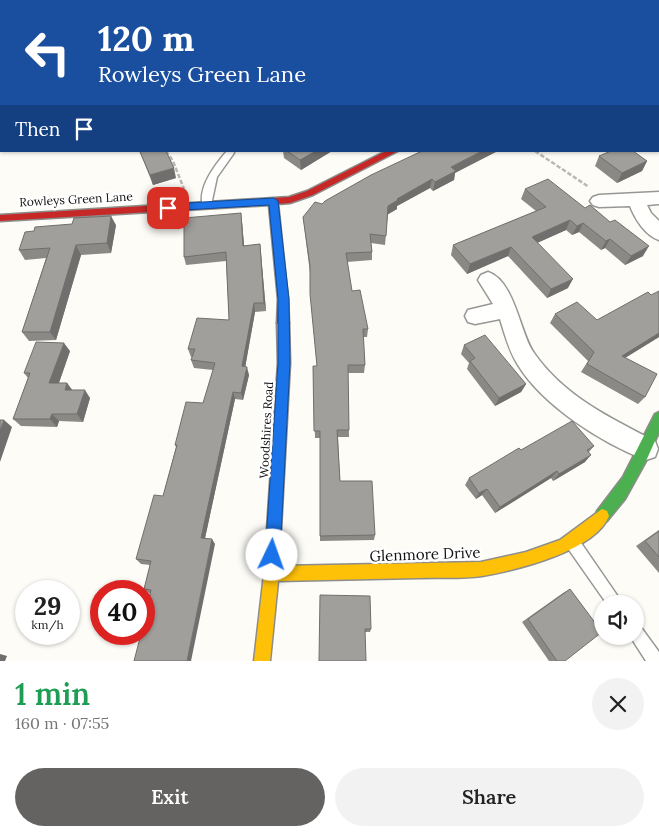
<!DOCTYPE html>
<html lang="en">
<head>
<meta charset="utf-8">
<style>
	body { margin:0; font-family:Lora,serif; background:#f2f2f2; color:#222; height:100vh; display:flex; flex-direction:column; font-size:19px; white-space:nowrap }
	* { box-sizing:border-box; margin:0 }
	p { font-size:16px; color:#767676 }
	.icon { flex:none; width:28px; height:28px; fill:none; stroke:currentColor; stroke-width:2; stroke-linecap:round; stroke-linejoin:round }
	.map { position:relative; height:661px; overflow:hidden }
	.side { display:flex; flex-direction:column; background:#fff; flex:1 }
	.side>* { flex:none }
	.guide { position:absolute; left:0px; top:0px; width:660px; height:152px; box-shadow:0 1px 4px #0004; background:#1a4fa0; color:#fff; overflow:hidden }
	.buttons { position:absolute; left:594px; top:595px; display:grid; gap:10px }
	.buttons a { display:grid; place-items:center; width:50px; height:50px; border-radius:50%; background:#fff; box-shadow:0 1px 4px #0004; font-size:25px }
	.speed { position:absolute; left:15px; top:580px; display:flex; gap:10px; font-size:25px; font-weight:700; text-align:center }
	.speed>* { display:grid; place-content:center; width:65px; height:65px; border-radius:50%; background:#fff; box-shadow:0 1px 4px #0004; line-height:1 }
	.speed small { font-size:12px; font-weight:400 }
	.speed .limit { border:8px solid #d22; background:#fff; color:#111 }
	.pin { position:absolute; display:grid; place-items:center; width:42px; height:42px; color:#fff; margin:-21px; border-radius:10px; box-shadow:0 2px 8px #0006 }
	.me { position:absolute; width:55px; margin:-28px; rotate:3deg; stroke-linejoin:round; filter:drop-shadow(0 0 4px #0008) }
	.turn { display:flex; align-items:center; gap:18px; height:105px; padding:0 15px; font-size:22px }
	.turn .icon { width:65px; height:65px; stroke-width:2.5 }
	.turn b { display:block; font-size:35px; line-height:42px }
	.then { display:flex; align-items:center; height:48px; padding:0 15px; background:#0003; gap:10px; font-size:19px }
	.round { display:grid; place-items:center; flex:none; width:52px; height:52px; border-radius:26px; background:#f2f2f2 }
	.overview { display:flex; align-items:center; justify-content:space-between; height:85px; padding:0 15px }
	h1 { font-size:30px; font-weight:600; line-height:38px; color:#1e9e55 }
	.button { display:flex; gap:10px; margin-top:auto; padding:10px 15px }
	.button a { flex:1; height:58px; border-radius:30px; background:#646362; color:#fff; font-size:20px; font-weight:600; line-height:58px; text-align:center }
	.button a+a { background:#f2f2f2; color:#222 }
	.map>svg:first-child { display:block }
	.farmland { fill:#f9f7e4 }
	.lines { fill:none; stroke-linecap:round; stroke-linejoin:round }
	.lane-casing { stroke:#979795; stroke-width:3 }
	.street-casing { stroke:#979795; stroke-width:3 }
	.fast-casing { stroke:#8e8d8b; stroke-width:3 }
	.slow-casing { stroke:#8e8d8b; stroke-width:3 }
	.jam-casing { stroke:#8e8d8b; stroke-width:3 }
	.path-far1 { stroke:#b9b9b8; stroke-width:2; stroke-dasharray:3 2; stroke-linecap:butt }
	.path { stroke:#b9b9b8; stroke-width:2.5; stroke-dasharray:4.5 2; stroke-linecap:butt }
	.lane { fill:#fffffe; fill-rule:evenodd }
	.street { fill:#fffffe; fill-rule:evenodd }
	.fast { fill:#4caf50; fill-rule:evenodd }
	.slow { fill:#ffc107; fill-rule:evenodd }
	.jam { fill:#c62828; fill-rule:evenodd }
	.wall { fill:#8a8986 }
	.shaded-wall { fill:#716f6d }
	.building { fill:#a19f9c; stroke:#716f6d }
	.route { fill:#1a73e8; stroke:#114b97 }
	.labels { text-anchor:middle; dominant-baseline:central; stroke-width:5; stroke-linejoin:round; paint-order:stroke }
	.street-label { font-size:12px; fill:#111; stroke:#fff }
	.near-street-label { font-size:15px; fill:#111; stroke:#fff }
</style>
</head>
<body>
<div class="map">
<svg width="659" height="661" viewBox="0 0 659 661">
	<rect width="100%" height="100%" fill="#fdfcf7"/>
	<path class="farmland" d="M226,0H578L225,1Z"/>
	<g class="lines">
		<g class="lane-casing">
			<path id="lane" d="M227,151H233L234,153L217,177L211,205L206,208L203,207C197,188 215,165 227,151Z
				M572,535L577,537L623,604H607L567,547L565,542L567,537Z
				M635,623L640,626L659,652V661H646L630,636H635Z"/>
		</g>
		<g class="street-casing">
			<path id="street" d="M1,0H31L1,2Z
				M659,192V204L647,205L651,213L659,221V240C645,235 635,219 630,206L599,207L593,205L590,201L593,197L599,195Z
				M488,272C515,281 520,334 534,353C564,396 610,418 655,441L658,449L655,457L646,460C602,443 543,406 518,365C509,351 505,335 500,319L475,324L468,322L465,316L468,310L493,304L478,280L481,275Z"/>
		</g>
		<g class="fast-casing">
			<path id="fast" d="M659,412V432L646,461L625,499L607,521L602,523L597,521L595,516L597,511L623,477L655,414Z"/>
		</g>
		<g class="slow-casing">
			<path id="slow" d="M283,318L287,320L289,323L290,363L279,566L481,562L526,552L560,540L602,509L607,511L609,516C595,551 517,570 482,576C462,579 439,577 418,578C371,579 324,580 278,581L270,661H254L264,574L278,363L277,323L279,320Z"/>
		</g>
		<g class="jam-casing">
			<path id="jam" d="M386,151H398L313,195L290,203L278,204L288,299L289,323L287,326H279L277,323L278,299L269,205L0,221V215L289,197L307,191Z"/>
		</g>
		<path class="path-far1" d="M462,1L464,0"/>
		<path class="path" d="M166,151L173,161L184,189
			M535,151L589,187"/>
		<use href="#lane" class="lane"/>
		<use href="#street" class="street"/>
		<use href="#fast" class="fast"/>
		<use href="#slow" class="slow"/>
		<use href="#jam" class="jam"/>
	</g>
	<path class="wall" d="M564,0H659V1H563Z
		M283,151H332L301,170L284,158Z
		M140,152L176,178L153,185Z
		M599,156L647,161L642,171L617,183L595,166Z
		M464,168L455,173L454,180L433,191L430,188L397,206V209L388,214L385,245L371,243L372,252V260L347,262L352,291L368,329L367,337H363L365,365L364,373H348L349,437H338L340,481L375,535L374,540L320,541V438H315L313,366H317L311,303L310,273L303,217L322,204Z
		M525,189L643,256L625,265L605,248L601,250L579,232L572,235L566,230L537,243L568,288L547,298L508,256L467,274L451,255L453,245L536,211L521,199Z
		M242,222L244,246L260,244L266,311L255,312L245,367L249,375L243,400L235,399L205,538L215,544L150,593H149L144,589L150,565L141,564L136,559L163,496L176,447L175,445L203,403L213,370L194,368L191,360L193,357H191L188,349L229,320L226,261L186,265L184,257Z
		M116,225L111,253L81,255L56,340L29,341L22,332L46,258L25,260L19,250Z
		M651,295L659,337L625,358L645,397L638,404L581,372L588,361L550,323L555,314L597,320Z
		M464,345L526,384L521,392L495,406L467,369L469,363L461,354Z
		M70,351L59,383H67L72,390L90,398L83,422L59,421L57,427L21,426L13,419L28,378L24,373Z
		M594,446L589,452L585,462L553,481L551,478L495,513L482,495L476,499L465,485L469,478L521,450Z
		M659,530V573L636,546Z
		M570,589L565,661H549L522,622L563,593Z
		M320,595L371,629L370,632H365Z"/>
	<path class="shaded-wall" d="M316,151H332L301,170L300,160Z
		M482,151H498L455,173L454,180L433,191L435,182L451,167Z
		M647,161L642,171L617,183L622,173Z
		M174,168L176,178L153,185L150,175Z
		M432,179L430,188L397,206V209L387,215L388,206L397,199Z
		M241,213L242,222L245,255L243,246Z
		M111,216L116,225L111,253L107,243Z
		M570,220L566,230L528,247L532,237Z
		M583,223L579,232L572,235L577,226Z
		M610,239L605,248L601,250L606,241Z
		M260,244L261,253L266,311L264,303Z
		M76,245L81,255L56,340L50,332Z
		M649,246L643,256L625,265L631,256Z
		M511,247L508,256L467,274L470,264Z
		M573,279L568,288L547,298L551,289Z
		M254,303L255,312L244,374L242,366Z
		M659,333V337L615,364L622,356Z
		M64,343L70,351L56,391L49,383Z
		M247,367L249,375L243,400L241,393Z
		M67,383L73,391L65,390Z
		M526,384L521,392L495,406L499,398Z
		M85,390L90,398L83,422L77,414Z
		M233,392L235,399L204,543L201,538Z
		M52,414L59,421L57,427L50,419Z
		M4,420L12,427L0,462V431Z
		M591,455L585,462L553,481L559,474Z
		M557,471L551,478L495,513L500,507Z
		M487,489L482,495L476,499L479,493Z
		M212,539L215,544L191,661H187Z
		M0,654L7,656L5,661H0Z"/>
	<path class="building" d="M572,0H659V26V1H574Z
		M142,151H166L174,168L150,175L140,152Z
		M287,151H316L300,160Z
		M422,151H482L451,167L456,171L435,182L432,179L397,199L398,200L388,206L386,236L370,234L372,252L346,253L352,291L360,290L368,329H363L365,365H348L349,430H337L340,481H372L375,535L320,536V431H314L313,366H317L310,294V266L303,217L315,202L322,204L325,201L371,175Z
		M611,151H633L647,161L622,173L599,156Z
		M548,179L585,208L590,205L610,222L615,220L649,246L631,256L610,239L606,241L583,223L577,226L570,220L532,237L573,279L551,289L511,247L470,264L453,245L546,207L525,189Z
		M241,213L243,246L260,244L264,303H254L242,366L247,367L241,393L233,392L201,538L212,539L187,661H134L141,634H144V620L151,590L144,589L151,561L136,559L154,495L163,496L177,445H175L186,402L203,403L215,363L191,360L195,349H188L197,318L229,320L226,252L184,257V218Z
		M111,216L107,243L76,245L50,332H22L50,248L19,250L25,232L34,231L35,227L72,224L74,218Z
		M659,291V333L622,356L657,374L645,397L587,364L594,352L555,314L577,302L597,320L648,292L651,295Z
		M485,335L526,384L499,398L470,361L475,358L464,345Z
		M36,342L64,343L49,383H67L65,390H85L77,414H52L50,419H13L30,373H24Z
		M0,420H4L0,431Z
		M572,421L594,446L587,450L591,455L559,474L557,471L500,507L487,489L479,493L469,478L519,448L521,450Z
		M659,531V557L645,541Z
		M570,589L602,632L565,661H557L528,619Z
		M320,595L370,596L371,629H365L366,661H319Z"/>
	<path class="route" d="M274,198L278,201L289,299L290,363L280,555L278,560L272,563L267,560L265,555L278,363V299L269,205L168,211L163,208L168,204Z"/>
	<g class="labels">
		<g class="street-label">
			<text transform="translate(76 199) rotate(-3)">Rowleys Green Lane</text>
			<text transform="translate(266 430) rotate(-87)">Woodshires Road</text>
		</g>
		<g class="near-street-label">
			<text transform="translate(425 554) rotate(-2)">Glenmore Drive</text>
		</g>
	</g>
</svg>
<div class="buttons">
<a><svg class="icon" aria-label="sound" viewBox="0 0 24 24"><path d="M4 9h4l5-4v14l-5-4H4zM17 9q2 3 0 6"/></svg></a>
</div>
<div class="speed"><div>29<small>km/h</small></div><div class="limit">40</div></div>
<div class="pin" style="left:168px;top:208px;background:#d93025"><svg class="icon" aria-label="arrive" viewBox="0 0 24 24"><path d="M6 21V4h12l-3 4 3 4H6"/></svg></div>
<svg class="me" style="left:272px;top:555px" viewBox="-20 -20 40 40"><circle r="19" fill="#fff"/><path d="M0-13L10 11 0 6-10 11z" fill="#1a73e8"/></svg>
<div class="guide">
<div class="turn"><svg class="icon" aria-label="left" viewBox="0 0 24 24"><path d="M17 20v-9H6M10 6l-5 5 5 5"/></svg><div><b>120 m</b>Rowleys Green Lane</div></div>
<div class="then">Then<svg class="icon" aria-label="arrive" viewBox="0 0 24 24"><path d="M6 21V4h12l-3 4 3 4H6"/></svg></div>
</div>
</div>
<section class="side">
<div class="overview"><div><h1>1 min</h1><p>160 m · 07:55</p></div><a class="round"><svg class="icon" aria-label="close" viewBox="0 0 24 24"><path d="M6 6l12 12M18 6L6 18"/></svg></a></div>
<div class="button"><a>Exit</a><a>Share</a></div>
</section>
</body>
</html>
